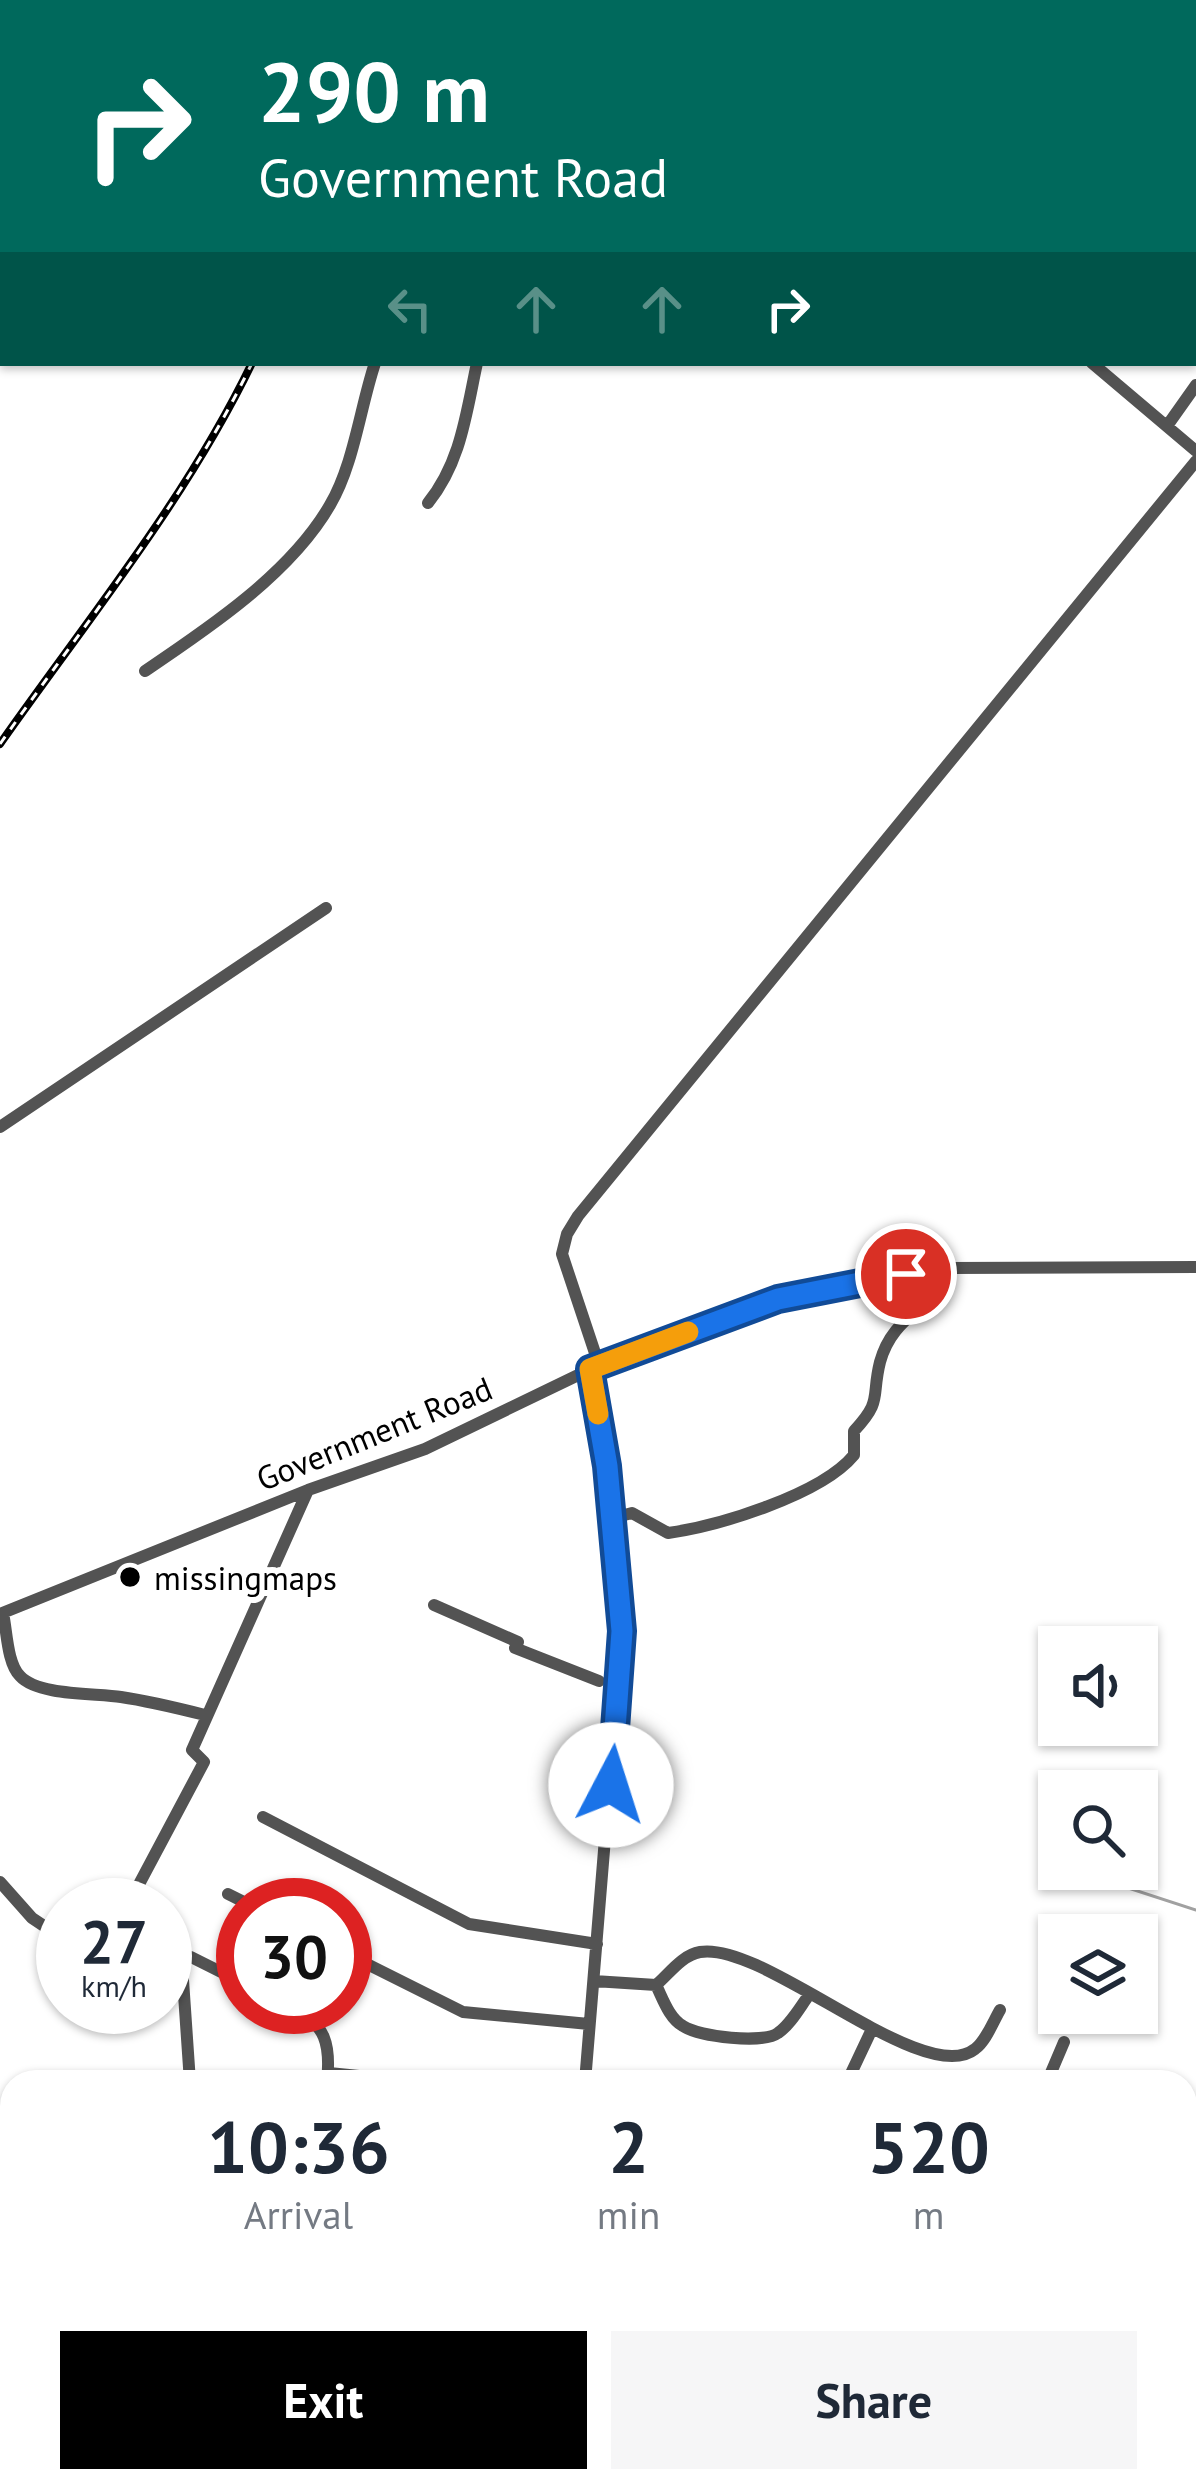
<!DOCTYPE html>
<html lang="en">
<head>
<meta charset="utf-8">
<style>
	body { margin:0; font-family:"PT Sans",sans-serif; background:#f6f6f7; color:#1f2937; height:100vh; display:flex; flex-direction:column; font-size:45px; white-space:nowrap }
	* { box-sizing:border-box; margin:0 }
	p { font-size:39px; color:#747a83 }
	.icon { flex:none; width:66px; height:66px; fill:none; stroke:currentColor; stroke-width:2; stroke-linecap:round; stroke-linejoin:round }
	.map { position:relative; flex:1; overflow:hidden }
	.side { position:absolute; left:0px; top:2070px; width:1197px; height:423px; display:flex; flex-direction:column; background:#fff; border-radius:36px 36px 0 0; box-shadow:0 3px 9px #0004 }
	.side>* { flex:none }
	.hud { position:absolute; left:0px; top:0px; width:1197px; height:366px; box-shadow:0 3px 9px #0004; background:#00695c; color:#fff; overflow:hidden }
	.tools { position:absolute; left:1038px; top:1626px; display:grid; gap:24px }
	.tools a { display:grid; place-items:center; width:120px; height:120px; border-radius:0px; background:#fff; box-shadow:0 3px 9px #0004; font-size:60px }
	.speed { position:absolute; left:36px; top:1878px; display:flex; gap:24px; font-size:60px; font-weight:700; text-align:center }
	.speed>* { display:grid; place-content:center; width:156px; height:156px; border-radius:50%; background:#fff; box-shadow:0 3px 9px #0004; line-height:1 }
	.speed small { font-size:30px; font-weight:400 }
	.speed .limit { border:18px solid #d22; background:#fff; color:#111 }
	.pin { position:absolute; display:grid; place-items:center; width:102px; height:102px; color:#fff; margin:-51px; border:6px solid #fff; border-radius:50%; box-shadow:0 3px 12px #0007 }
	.me { position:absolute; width:132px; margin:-66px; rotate:5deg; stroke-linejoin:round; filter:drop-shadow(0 0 9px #0008) }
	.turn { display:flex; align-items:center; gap:42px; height:252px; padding:0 60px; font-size:54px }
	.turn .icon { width:156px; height:156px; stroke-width:2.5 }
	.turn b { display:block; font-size:84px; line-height:102px }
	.lanes { display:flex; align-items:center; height:114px; padding:0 60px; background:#0003; justify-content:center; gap:60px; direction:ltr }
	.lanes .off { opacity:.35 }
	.eta { display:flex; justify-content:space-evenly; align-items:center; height:204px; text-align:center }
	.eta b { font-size:72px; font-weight:700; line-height:84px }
	.primary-button { display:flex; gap:24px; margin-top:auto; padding:24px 60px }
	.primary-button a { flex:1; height:138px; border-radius:0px; background:#000; color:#fff; font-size:48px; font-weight:700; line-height:138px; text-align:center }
	.primary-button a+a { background:#f6f6f7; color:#1f2937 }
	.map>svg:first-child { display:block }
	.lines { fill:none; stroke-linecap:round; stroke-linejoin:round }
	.stream { stroke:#a1a1a1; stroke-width:3 }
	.minor { stroke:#535353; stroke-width:12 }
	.rail-casing { stroke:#000; stroke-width:8 }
	.rail { stroke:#fff; stroke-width:3; stroke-dasharray:9; stroke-linecap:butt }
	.route-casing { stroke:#114b97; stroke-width:30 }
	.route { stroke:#1a73e8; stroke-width:21 }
	.slow { stroke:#f59e0b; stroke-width:21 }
	.poi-dot { fill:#000; stroke:#fff; stroke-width:4.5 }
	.labels { text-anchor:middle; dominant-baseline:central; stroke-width:12; stroke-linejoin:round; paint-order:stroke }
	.street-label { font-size:33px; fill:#000; stroke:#fff }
	.poi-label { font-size:33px; fill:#000; stroke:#fff; text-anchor:start }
</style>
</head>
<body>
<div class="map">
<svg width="1196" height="2492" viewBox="0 0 1196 2492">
	<rect width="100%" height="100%" fill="#fff"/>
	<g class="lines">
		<path class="stream" d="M1070,1869L1196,1910"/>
		<path class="minor" d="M183,0V3
			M659,0L663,3
			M820,0L823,3
			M913,0L916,3
			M1141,0L1166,3
			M477,3L478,0
			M702,3L704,0
			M929,3L932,0
			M1194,6L1196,7
			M1194,149L1196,151
			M1194,226L1196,227
			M1194,313L1196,315
			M1092,363L1196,451
			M1167,426L1196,385
			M428,503C461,462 466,414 477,363
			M145,671C209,628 291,573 330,505C354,464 360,408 375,363
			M0,1127L326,908
			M599,1365L562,1254L567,1234L578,1216L1196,461
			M609,1519L632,1513L668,1533C718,1526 821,1495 854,1455V1431C883,1400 871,1398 880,1362C889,1329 910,1317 932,1296L930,1270
			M434,1605L518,1642
			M3,1613C7,1631 7,1663 20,1676C38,1696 96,1693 121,1697C149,1701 177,1708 205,1715
			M0,1614L308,1490L425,1449L599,1365L778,1299L949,1268L1196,1267
			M515,1648L599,1681
			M263,1817L469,1924L597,1944
			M0,1882L32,1918L56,1934
			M228,1894L250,1905
			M128,1905L204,1762L192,1750L308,1490
			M345,1953L463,2012L589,2024
			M191,1957L243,1983
			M165,1973L183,1980L190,2082
			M594,1981L656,1985C669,1974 682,1955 700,1952C765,1941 924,2090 975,2049C986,2041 993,2022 1000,2010
			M656,1985C663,1999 669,2018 683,2026C700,2037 763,2044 778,2033C791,2024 800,2007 809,1995
			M292,2007C326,2024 331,2045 327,2082
			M329,2073L419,2082
			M585,2082L622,1631L607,1466L590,1369
			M847,2082L872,2029
			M1047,2082L1064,2042
			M0,2218L12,2212
			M1185,2237L1196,2238
			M1185,2322L1196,2323
			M1185,2400H1196
			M59,2481L141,2492
			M544,2481L553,2492
			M1036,2481L1145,2492
			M3,2492L12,2365
			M279,2492L293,2481
			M403,2492L417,2481
			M524,2492L537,2481
			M613,2492L626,2481
			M741,2492L742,2481"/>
		<g class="rail-casing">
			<path id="rail" d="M299,0L300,3
				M0,744C87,620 186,500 252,363"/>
		</g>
		<use href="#rail" class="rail"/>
	</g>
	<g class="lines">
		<g class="route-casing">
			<path id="route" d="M611,1785L622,1631L607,1466L590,1369L778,1299L906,1274"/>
		</g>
		<use href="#route" class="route"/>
		<path class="slow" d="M598,1414L590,1369L688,1332"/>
	</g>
	<circle class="poi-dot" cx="130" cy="1577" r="12"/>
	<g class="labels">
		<g class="street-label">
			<text transform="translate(374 1433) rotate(-22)">Government Road</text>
		</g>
		<g class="poi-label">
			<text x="154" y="1577">missingmaps</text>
		</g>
	</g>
</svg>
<div class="tools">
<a><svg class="icon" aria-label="sound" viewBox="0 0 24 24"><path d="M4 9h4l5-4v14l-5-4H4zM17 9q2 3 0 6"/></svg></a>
<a><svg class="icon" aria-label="search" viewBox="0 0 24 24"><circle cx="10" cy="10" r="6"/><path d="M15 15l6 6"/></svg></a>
<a><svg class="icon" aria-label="layers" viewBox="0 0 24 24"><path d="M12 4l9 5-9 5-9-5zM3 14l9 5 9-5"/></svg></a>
</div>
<div class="speed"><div>27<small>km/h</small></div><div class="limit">30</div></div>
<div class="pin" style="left:906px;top:1274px;background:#d93025"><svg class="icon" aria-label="arrive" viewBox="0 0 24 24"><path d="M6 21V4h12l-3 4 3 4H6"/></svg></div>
<svg class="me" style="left:611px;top:1785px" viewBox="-20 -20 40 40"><circle r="19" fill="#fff"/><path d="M0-13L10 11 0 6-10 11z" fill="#1a73e8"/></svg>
<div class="hud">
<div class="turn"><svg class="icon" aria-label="right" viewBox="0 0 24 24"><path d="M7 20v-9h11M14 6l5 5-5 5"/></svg><div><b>290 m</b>Government Road</div></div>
<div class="lanes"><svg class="icon off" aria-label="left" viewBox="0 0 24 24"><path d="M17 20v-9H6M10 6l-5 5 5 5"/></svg><svg class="icon off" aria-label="ahead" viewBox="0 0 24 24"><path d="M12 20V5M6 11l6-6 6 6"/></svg><svg class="icon off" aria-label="ahead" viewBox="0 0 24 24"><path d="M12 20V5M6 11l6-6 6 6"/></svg><svg class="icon" aria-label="right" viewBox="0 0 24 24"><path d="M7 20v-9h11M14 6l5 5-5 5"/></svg></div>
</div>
<section class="side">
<div class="eta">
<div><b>10:36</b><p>Arrival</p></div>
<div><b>2</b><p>min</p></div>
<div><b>520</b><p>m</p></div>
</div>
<div class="primary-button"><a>Exit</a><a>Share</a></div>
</section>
</div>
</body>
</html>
